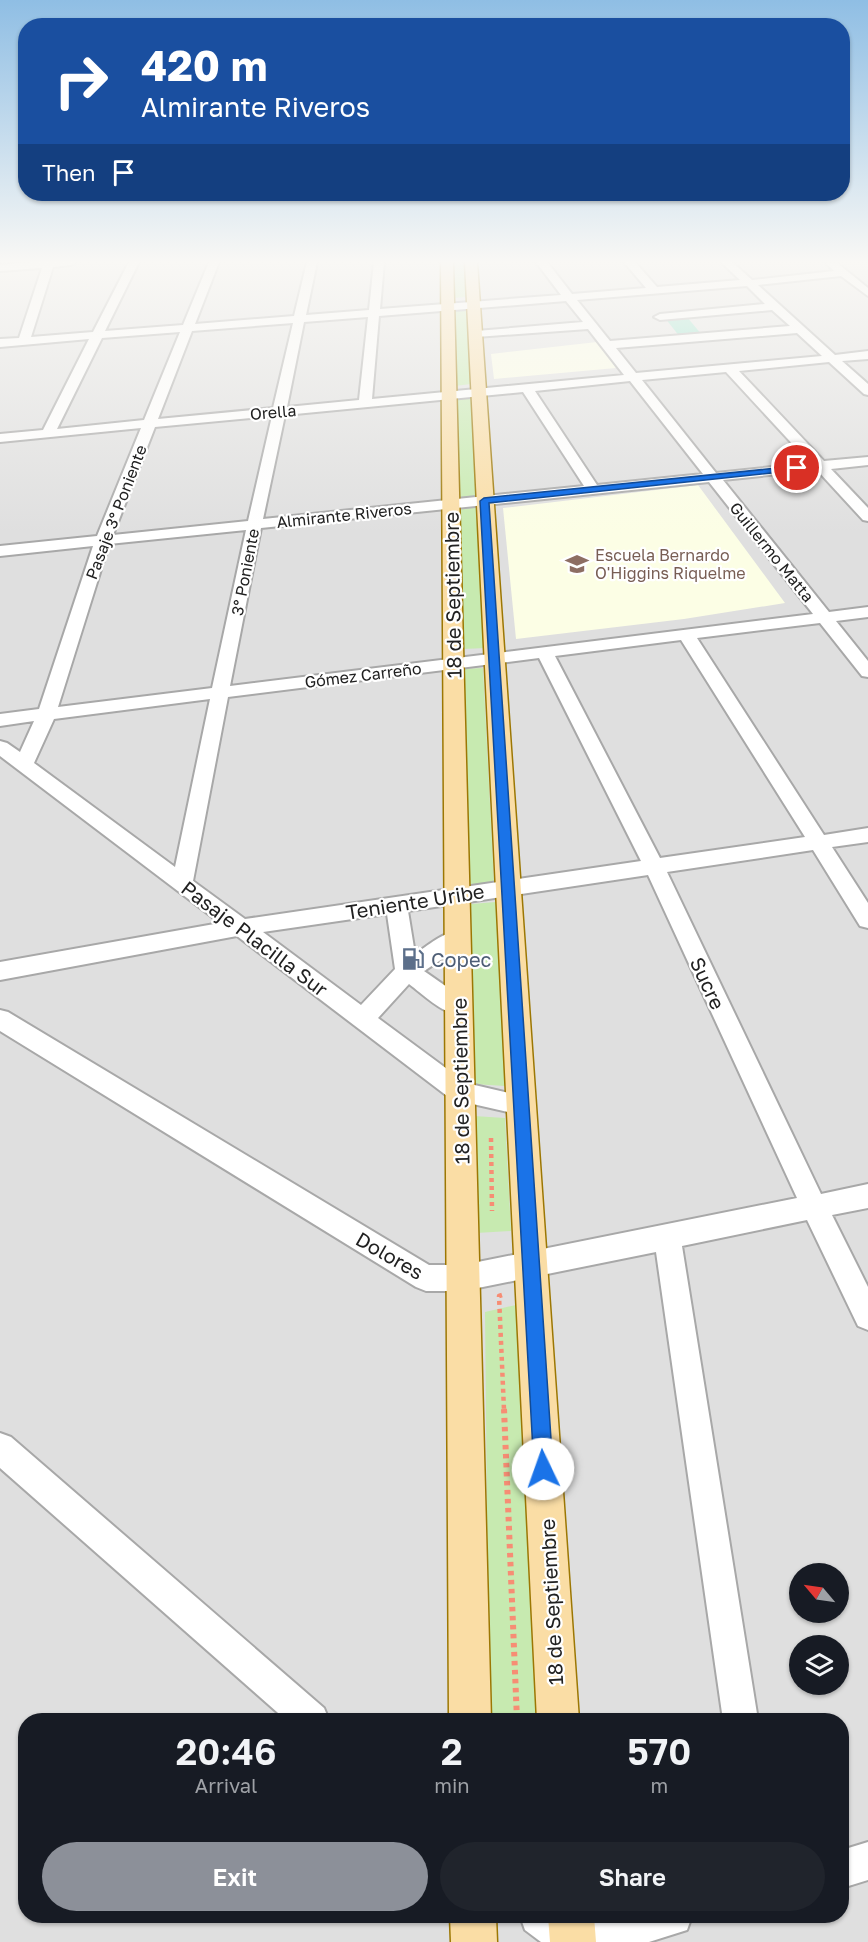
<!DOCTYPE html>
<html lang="en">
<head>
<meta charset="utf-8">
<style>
	body { margin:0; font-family:"Golos Text",sans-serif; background:#20242c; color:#f1f3f6; height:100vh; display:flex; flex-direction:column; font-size:22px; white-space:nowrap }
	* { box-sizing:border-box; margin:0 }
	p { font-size:20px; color:#9ea1a6 }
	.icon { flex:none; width:33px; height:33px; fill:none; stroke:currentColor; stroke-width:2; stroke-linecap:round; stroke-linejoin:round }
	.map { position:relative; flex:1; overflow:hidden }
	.drawer { position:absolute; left:18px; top:1713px; width:831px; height:210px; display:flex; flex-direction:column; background:#171b24; border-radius:24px; box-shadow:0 2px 4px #0004 }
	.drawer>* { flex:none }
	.banner { position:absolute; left:18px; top:18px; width:832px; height:183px; border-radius:24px; box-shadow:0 2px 4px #0004; background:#1a4fa0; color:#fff; overflow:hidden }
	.needle { width:39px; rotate:299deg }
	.tools { position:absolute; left:789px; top:1563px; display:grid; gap:12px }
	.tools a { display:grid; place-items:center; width:60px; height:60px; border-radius:50%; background:#171b24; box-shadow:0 2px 4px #0004; font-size:30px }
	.pin { position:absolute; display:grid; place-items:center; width:51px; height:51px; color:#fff; margin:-26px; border:3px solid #fff; border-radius:50%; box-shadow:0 2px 6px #0007 }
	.me { position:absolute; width:66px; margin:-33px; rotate:357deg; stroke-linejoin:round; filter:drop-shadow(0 0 4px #0008) }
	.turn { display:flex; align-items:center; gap:21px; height:126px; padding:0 24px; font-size:27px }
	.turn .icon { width:78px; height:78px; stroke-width:2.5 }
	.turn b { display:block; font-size:42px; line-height:51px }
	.then { display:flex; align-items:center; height:57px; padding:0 24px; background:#0003; gap:12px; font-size:22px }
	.eta { display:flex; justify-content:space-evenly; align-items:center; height:102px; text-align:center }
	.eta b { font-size:36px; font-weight:600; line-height:42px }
	.button { display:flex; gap:12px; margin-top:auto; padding:12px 24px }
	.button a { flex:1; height:69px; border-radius:36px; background:#8c9099; color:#fff; font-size:24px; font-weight:600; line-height:69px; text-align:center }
	.button a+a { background:#20242c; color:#f1f3f6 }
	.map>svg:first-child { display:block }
	.residential { fill:#dfdfdf; fill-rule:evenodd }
	.education { fill:#fcfee5 }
	.grass { fill:#c7eab0 }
	.pitch { fill:#89dec5 }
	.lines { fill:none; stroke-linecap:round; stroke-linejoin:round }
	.minor-casing { stroke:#a8a8a8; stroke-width:4 }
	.major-casing { stroke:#9c7703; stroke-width:3 }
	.path-far1 { stroke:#f78d74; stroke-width:4.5; stroke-dasharray:4 4; stroke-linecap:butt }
	.path { stroke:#f78d74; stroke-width:6; stroke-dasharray:4.5 4.5; stroke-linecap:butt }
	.minor { fill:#fff; fill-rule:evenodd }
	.major { fill:#fadda5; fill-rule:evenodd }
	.route { fill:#1a73e8; stroke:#114b97; stroke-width:1.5 }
	.labels { text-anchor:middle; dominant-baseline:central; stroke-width:4.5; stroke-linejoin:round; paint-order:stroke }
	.far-street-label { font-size:16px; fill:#212121; stroke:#fff }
	.far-education-label { font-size:16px; fill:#785e54; stroke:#fff; text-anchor:start }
	.street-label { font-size:20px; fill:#212121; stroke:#fff }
	.service-label { font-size:20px; fill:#4e5e75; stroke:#fff; text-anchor:start }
</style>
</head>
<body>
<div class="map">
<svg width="868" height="1942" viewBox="0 0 868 1942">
	<rect width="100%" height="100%" fill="#f1efe9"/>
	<path class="residential" d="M868,262V1942H0V263ZM800,1574H838V1612H800ZM800,1646H838V1684H800ZM26,1720H842V1916H26Z"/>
	<path class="education" d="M597,342L616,368L494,379L491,354Z
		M698,485L785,603L684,619L516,639L503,508Z"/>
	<path class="grass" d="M452,262H465L467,297L452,298Z
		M468,308L471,384L455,386L454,309Z
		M472,397L477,500L458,502L457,398Z
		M478,507L486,648L463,649L457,510Z
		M483,668L494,882L470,886L462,669Z
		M496,902L505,1086L473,1084L471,904Z
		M474,1116L505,1118L511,1231L476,1233Z
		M516,1305L536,1720H489L485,1312Z"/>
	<path class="pitch" d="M687,317L702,335L680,337L665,318Z"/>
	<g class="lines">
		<g class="minor-casing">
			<path id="minor" d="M32,262H76L71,265L53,267L31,337L93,332L129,262H139L105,331L183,325L209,262H219L195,324L294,316L307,262H317L306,315L369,310L374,262H384L380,309L561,295L536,262H547L572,294L646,288L624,262H635L657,287L740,280L721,262H732L752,280L834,271L826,263L836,262L868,288V296L841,276L758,285L835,355L868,351V359L842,361L868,384V395L864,394L829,362L739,371L824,461L868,457V465L831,469L868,508V521L863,520L817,470L723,480L829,612L868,607V617L836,621L868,661V677L862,676L820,623L697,638L824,835L868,828V842L832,847L868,903V928L860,926L813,850L667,872L821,1194L868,1184V1208L832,1215L868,1287V1330L858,1326L807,1220L682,1246L758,1720H723L656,1252L463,1291H426L416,1287L0,1031V1010L8,1012L429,1265H463L797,1198L648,875L408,911L415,954C429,945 448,927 465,932L468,938L465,944L424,971L467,1001L471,1007L467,1013C448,1020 424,995 409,984L378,1018L466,1083L530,1098L533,1105L530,1112L521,1115L451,1099L237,936L0,980V962L220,923L0,756V741L7,743L20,752L34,721L0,726V714L39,709L93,546L0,556V546L97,536L141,428L0,442V434L43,430L89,339L0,347V339L19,338L42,268L0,271V265ZM747,286L765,304L660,314L654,317L660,320L772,310L790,326L610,341L577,300ZM566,301L583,322L476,331L470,334L476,337L588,329L624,375L372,399L379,316ZM368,317L359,400L287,407L304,322ZM293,323L273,408L158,419L192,331ZM180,332L144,420L57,429L102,338ZM797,333L822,356L636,373L616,348ZM726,372L810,463L716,473L642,380ZM630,381L703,474L597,485L535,391ZM523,392L584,486L263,519L285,415ZM272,416L248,521L113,535L155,427ZM709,482L813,614L230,686L261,528ZM246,530L212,688L58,707L109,544ZM681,640L805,837L660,858L555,656ZM539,658L641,861L245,919L193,881L228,697ZM210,699L175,867L34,763L54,719ZM387,914L395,969L361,1005L263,932Z
				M0,1433L11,1437L324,1708L329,1720H286L0,1468Z
				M868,1842V1880L842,1888V1850Z
				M520,1916H570L579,1923L604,1916H692L687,1930L649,1942H541L525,1930Z"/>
		</g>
		<g class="major-casing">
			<path id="major" d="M441,262H453L491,1720H449Z
				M465,262H477L579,1720H537Z
				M450,1916H496L497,1942H451Z
				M548,1916H594L596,1942H550Z"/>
		</g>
		<path class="path-far1" d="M491,1138L492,1211
			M502,1295L499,1296L504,1410"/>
		<path class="path" d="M504,1409L517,1720"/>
		<use href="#minor" class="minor"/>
		<use href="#major" class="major"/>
	</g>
	<linearGradient id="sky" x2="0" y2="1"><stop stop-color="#8fbee4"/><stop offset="0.49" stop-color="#f9f8f5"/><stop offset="1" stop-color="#f9f8f5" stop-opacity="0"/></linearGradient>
	<rect width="868" height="534" fill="url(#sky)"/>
	<path class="route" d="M797,466L801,468L800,470L489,503L553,1469L550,1476L543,1479L536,1476L534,1469L480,501L484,498Z"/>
	<defs>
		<g id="school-bare" transform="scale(1.8)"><path d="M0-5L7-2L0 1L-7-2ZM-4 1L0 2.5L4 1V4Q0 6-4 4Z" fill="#8d6e63" stroke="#fff" stroke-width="2.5" paint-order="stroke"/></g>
		<g id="fuel-bare" transform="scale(1.8)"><path d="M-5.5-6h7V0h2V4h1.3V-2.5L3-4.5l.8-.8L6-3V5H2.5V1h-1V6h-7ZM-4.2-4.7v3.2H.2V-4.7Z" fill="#5c6f8a" stroke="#fff" stroke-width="2.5" paint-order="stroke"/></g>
	</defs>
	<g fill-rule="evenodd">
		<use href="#school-bare" x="577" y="564"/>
		<use href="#fuel-bare" x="413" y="959"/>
	</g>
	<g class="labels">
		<g class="far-street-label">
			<text transform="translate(273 412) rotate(-5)">Orella</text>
			<text transform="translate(116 512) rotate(-69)">Pasaje 3° Poniente</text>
			<text transform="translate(344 515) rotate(-6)">Almirante Riveros</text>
			<text transform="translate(772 552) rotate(51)">Guillermo Matta</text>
			<text transform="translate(245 572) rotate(-79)">3° Poniente</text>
			<text transform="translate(363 675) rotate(-7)">Gómez Carreño</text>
		</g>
		<g class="far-education-label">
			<text x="595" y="555">Escuela Bernardo<tspan x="595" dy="18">O'Higgins Riquelme</tspan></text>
		</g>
		<g class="street-label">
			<text transform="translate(452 595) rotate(-91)">18 de Septiembre</text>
			<text transform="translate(415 901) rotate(-9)">Teniente Uribe</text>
			<text transform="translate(255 938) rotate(37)">Pasaje Placilla Sur</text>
			<text transform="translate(708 983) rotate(65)">Sucre</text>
			<text transform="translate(460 1081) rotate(-91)">18 de Septiembre</text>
			<text transform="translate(390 1255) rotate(30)">Dolores</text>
			<text transform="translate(551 1602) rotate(-93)">18 de Septiembre</text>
		</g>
		<g class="service-label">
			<text x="431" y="959">Copec</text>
		</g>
	</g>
</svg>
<div class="tools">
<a><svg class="needle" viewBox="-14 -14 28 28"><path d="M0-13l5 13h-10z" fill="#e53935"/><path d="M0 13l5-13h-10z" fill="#9ea1a6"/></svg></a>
<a><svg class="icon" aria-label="layers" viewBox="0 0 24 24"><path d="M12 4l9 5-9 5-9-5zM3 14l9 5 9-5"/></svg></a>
</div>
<div class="pin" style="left:797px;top:468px;background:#d93025"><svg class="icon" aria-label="arrive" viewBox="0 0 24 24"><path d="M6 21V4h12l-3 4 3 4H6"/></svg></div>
<svg class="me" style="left:543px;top:1469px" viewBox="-20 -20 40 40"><circle r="19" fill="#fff"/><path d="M0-13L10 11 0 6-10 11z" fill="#1a73e8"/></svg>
<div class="banner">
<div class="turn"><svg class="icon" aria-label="right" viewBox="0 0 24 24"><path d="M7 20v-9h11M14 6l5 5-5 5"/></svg><div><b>420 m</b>Almirante Riveros</div></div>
<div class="then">Then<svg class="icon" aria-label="arrive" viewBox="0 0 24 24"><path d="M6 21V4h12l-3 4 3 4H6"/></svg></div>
</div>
<section class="drawer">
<div class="eta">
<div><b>20:46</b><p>Arrival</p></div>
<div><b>2</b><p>min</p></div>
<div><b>570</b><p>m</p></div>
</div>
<div class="button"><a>Exit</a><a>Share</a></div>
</section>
</div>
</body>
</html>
